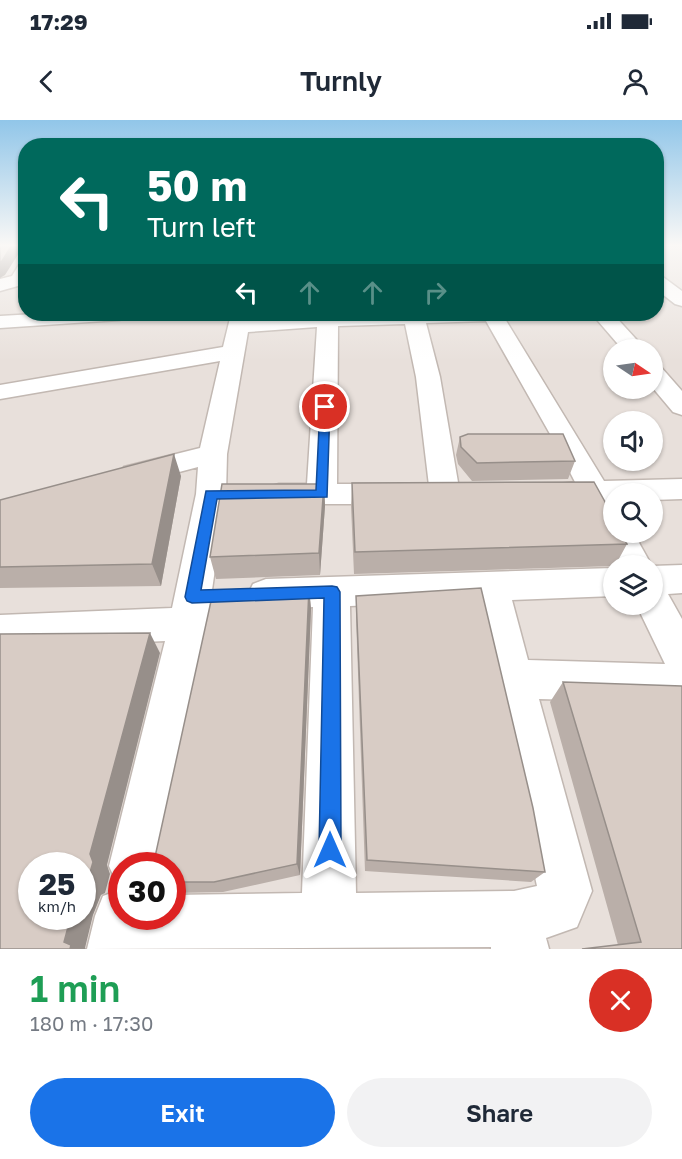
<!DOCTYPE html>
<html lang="en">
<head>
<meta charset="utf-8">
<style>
	body { margin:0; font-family:"Golos Text",sans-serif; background:#f2f2f3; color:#1f2937; height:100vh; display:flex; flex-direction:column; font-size:22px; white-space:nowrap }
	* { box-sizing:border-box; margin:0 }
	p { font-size:20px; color:#747a83 }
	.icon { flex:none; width:33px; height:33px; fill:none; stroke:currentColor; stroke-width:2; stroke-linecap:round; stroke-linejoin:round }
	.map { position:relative; height:829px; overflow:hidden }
	.panel { display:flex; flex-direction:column; background:#fff; flex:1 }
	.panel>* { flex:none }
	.banner { position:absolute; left:18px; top:18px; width:646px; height:183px; border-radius:24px; box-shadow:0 2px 4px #0004; background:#00695c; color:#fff; overflow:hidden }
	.needle { width:39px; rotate:103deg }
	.fabs { position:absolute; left:603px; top:219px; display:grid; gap:12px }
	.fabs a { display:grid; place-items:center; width:60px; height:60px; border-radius:50%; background:#fff; box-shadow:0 2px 4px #0004; font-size:30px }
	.speed { position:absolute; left:18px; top:732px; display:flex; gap:12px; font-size:30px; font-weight:700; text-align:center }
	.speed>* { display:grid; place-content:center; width:78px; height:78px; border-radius:50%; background:#fff; box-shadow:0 2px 4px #0004; line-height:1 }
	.speed small { font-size:15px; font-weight:400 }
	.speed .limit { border:9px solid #d22; background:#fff; color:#111 }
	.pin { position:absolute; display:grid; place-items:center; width:51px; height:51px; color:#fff; margin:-26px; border:3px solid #fff; border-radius:50%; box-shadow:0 2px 6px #0007 }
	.me { position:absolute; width:66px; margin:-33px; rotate:0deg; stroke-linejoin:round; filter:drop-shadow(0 0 4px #0008) }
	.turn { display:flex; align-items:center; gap:21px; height:126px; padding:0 30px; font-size:27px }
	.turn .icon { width:78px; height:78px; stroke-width:2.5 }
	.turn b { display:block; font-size:42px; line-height:51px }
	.lanes { display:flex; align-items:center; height:57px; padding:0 30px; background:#0003; justify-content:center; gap:30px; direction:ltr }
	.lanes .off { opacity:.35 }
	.round { display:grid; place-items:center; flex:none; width:63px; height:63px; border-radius:32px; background:#f2f2f3 }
	.summary { display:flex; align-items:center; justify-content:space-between; height:102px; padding:0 30px }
	h1 { font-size:36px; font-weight:600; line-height:45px; color:#1e9e55 }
	.primary-button { display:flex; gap:12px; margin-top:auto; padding:12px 30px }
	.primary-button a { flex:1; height:69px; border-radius:36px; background:#1a73e8; color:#fff; font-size:24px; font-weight:600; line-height:69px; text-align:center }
	.primary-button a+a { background:#f2f2f3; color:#1f2937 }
	.status { display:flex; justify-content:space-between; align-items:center; height:42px; padding:0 30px; background:#fff; direction:ltr }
	.status svg { height:16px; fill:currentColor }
	header { display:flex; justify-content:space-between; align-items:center; height:78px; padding:0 30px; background:#fff; font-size:27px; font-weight:600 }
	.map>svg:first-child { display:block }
	.residential { fill:#e8e0db; fill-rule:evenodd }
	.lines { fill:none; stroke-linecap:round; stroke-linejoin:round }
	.minor-casing { stroke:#c2b8b2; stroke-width:3 }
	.minor { fill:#fff; fill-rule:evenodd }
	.wall { fill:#baafa9 }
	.shaded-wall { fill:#978f8a }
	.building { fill:#d8ccc5; stroke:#978f8a; stroke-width:1.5 }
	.route { fill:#1a73e8; stroke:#114b97; stroke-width:1.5 }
</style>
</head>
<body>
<div class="status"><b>17:29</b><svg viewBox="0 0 49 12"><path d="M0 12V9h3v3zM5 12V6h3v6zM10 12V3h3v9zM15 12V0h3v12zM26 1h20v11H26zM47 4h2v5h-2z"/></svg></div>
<header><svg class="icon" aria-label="back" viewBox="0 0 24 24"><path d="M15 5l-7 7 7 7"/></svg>Turnly<svg class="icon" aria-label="person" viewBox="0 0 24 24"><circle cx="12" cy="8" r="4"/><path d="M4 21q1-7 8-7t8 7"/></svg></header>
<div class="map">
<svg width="682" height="829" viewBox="0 0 682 829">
	<rect width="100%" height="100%" fill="#f4f0ec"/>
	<path class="residential" d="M0,125H25L26,194H657V125H682V829H0ZM614,230H652V268H614ZM614,302H652V340H614ZM614,374H652V412H614ZM614,446H652V484H614ZM32,746H82V796H32ZM122,746H172V796H122Z"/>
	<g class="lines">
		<g class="minor-casing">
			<path id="minor" d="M26,142L25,164L0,171V159L12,156L20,143Z
				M657,156L663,157L682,171V186L675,184L657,170Z
				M35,194H129L126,198L119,200L0,208V196Z
				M231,194H251L250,199L340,194H502L604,361L682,359V379L652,380V374H614V412H633L652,446H617L585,382L555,383L544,380L540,373L544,366L575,362L554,321L486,201L426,203L440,257L460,374L456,381L445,384L434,381L430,374L416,257L405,204L338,206L337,364H395L406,367L410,374L406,381L395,384H279L268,381L264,374L268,367L279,364H307L317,207L248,212L227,334L226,374L207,504L161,746H122V767L117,764L109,746L165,521L0,529V495L172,488L196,374L198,347L134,364L124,361L119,354L124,347L200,328L220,241L0,279V265L223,227Z
				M592,194H613L646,230H623Z
				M652,244L660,246L682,271V295L673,292L652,267Z
				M682,445V473L668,474L682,499V583L539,579L592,771L577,807L546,818L549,829H491V827L87,829L95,796L103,776L122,769V796H172V775L302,773L313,487L266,489L253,484L248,474L253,464L266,459L614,448V476L512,480L528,540L665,544L636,484H652V446ZM475,481L537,766L514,771L356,773L350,486Z"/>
		</g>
		<use href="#minor" class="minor"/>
	</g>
	<path class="wall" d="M460,317L575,341L568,359L472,361L458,344L456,335Z
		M181,356L161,466L0,468V380Z
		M352,363L627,424L615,446H614L354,454L351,386Z
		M324,364L325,386L320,455L216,459L210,437Z
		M309,468L311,489L300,755L223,772L172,773V746Z
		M356,476L545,752L531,762L365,751L356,497Z
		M563,562L682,829L618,825L550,582Z"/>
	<path class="shaded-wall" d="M12,125H24L5,155L0,158V144Z
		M174,334L181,356L161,466L152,444Z
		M324,364L325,386L320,455L319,433Z
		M309,468L311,489L300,755L297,744Z
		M150,513L160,533L107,745L110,754L105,773L101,775L93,795L85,828L86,829H70L64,822L71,796H82V766L90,734Z"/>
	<path class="building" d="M0,125H12L0,144Z
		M468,314H563L575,341L477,343L461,327L460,317Z
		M174,334L152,444L0,447V380Z
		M594,362L614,398V412H621L627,424L355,432L352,363Z
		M222,364H324L319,433L210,437Z
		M309,468L297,744L214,762H172V746H153L213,472Z
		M481,468L533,688L545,752L367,740L356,476Z
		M150,513L90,734L93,742L87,763L82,766V746H32V796H71L64,822L71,825L70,829H0V514Z
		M563,562L682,566V829H582L641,822Z"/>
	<linearGradient id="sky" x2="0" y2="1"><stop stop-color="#91c6e9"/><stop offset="0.52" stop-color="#faf8f6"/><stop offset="1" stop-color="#faf8f6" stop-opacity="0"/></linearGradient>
	<rect width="682" height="241" fill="url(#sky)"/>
	<path class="route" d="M325,284L330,287L327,377L217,379L201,470L332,466L337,467L340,472L341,730L338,737L330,741L322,737L319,730L324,478L192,483L187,481L185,477L206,371L316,370L320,287Z"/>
</svg>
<div class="fabs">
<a><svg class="needle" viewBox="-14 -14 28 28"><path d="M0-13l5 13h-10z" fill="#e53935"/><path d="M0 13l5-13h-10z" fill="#747a83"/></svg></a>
<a><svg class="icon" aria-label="sound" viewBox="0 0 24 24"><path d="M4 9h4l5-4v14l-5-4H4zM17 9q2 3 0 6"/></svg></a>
<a><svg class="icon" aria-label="search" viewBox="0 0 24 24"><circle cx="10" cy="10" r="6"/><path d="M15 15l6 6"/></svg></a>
<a><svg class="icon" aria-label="layers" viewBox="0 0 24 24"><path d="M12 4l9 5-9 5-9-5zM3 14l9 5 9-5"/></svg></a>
</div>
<div class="speed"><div>25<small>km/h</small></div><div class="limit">30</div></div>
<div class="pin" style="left:325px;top:287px;background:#d93025"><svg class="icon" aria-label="arrive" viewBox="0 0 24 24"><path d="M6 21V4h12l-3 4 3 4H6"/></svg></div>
<svg class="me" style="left:330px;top:730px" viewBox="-20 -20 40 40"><path d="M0-17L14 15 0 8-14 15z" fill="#1a73e8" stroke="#fff" stroke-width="4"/></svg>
<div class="banner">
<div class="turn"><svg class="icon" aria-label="left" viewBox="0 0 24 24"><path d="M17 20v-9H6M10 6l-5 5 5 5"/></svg><div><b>50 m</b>Turn left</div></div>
<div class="lanes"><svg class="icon" aria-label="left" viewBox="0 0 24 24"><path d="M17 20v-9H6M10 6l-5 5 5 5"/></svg><svg class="icon off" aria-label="ahead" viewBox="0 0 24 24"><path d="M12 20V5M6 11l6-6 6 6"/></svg><svg class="icon off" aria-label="ahead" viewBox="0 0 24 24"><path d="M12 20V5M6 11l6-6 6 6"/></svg><svg class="icon off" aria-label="right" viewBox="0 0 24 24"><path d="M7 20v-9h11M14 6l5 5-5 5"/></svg></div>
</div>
</div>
<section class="panel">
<div class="summary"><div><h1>1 min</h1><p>180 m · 17:30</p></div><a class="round" style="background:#d93025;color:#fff"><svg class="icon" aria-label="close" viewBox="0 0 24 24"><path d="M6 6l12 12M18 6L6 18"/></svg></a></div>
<div class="primary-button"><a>Exit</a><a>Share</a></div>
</section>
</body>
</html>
